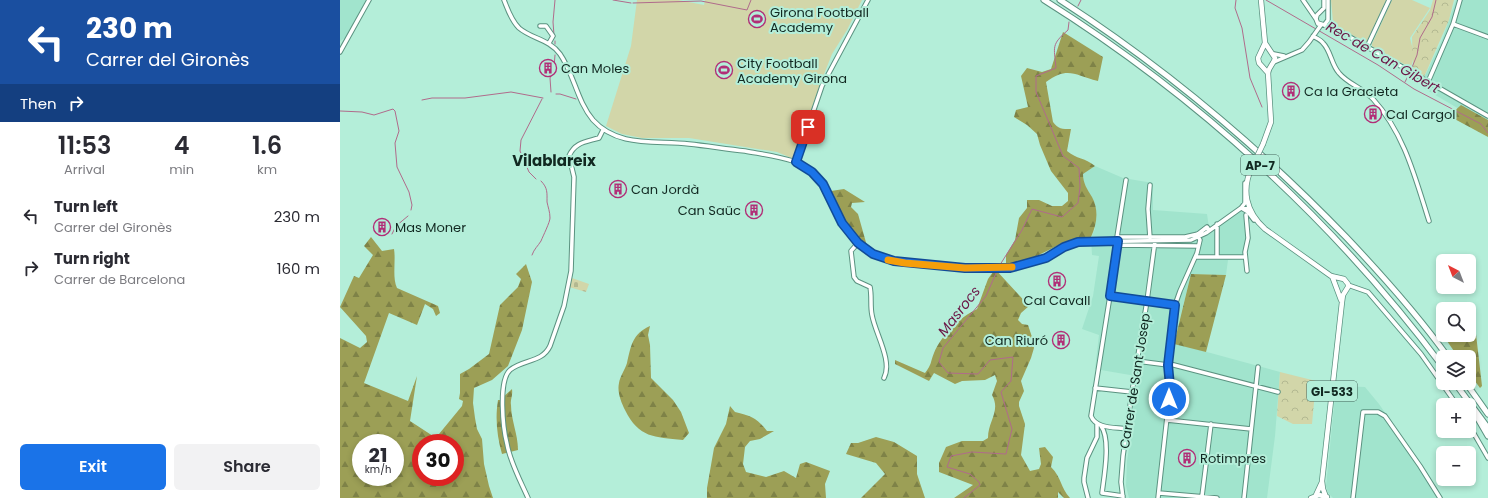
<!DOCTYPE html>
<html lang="en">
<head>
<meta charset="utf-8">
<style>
	body { margin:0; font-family:Poppins,sans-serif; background:#f2f2f3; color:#2b2b33; height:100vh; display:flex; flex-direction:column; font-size:15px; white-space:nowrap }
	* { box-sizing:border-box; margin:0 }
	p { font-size:13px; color:#7c7c81 }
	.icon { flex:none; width:22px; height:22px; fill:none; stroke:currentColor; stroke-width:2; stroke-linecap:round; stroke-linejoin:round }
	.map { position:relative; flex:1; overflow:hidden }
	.drawer { display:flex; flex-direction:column; background:#fff; width:340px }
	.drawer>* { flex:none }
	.hud { background:#1a4fa0; color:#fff; overflow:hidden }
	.needle { width:26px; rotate:318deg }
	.fabs { position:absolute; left:1096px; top:254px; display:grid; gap:8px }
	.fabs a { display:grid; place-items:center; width:40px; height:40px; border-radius:6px; background:#fff; box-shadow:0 2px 6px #0003; font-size:20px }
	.speed { position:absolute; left:12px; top:434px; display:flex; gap:8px; font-size:20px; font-weight:700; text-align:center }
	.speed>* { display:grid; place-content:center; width:52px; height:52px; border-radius:50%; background:#fff; box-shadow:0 2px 6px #0003; line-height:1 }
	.speed small { font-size:10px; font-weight:400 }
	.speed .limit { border:6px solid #d22; background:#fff; color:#111 }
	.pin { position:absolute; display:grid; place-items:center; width:34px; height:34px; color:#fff; margin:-17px; border-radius:8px; box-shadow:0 2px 6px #0006 }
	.me { position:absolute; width:44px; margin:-22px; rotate:0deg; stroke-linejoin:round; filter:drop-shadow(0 0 3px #0008) }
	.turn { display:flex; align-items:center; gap:14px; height:84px; padding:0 20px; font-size:18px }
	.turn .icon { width:52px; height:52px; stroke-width:2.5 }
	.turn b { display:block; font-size:28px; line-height:34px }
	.then { display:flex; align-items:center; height:38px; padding:0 20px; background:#0003; gap:8px; font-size:15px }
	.eta { display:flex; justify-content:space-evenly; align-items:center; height:68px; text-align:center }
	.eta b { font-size:24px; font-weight:600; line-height:28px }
	.action { display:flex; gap:8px; margin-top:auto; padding:8px 20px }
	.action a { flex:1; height:46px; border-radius:6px; background:#1a73e8; color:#fff; font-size:16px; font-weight:600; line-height:46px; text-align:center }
	.action a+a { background:#f2f2f3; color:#2b2b33 }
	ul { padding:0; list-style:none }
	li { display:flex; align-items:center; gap:12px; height:52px; padding:0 20px }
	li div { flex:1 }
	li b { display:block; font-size:15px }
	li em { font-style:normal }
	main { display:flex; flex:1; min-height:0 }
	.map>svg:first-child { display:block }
	.built { fill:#a1e4cd }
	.green { fill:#d2d6a9 }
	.forest { fill:url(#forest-firs); fill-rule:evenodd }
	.cemetery { fill:url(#cemetery-stones) }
	.park { fill:url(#park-crowns) }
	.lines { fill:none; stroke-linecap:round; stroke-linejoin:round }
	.stream { stroke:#b06b8b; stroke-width:1 }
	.minor-casing { stroke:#5b9280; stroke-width:5.5 }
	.major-casing { stroke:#5b9280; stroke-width:6 }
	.highway-casing { stroke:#5b9280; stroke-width:7 }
	.minor { stroke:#fff; stroke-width:3.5 }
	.major { stroke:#fff; stroke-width:4.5 }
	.highway { stroke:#fff; stroke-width:5 }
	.major-bridge-casing { stroke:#5b9280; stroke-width:6; stroke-linecap:butt }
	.major-bridge { stroke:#fff; stroke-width:4.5 }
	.route-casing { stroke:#114b97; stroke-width:10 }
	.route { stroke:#1a73e8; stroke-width:7 }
	.slow { stroke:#f59e0b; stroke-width:7 }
	.labels { text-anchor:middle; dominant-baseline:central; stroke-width:4; stroke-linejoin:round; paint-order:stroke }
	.shield { fill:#b4eed9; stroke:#426358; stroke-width:1 }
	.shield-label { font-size:12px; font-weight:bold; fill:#112821 }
	.poi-label { font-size:13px; fill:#112821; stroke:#b4eed9; text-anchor:start }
	.street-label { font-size:13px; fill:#112821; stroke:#b4eed9 }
	.water-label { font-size:14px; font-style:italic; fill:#6b1646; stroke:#b4eed9 }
	.quarter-label { font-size:15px; font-weight:bold; fill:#112821; stroke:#b4eed9 }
</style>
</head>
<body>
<main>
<section class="drawer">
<div class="hud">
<div class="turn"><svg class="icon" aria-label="left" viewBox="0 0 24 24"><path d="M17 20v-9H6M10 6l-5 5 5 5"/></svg><div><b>230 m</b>Carrer del Gironès</div></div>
<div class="then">Then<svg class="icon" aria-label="right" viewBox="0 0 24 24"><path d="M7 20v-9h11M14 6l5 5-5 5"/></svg></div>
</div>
<div class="eta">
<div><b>11:53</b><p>Arrival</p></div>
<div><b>4</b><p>min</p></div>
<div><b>1.6</b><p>km</p></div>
</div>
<ul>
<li><svg class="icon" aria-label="left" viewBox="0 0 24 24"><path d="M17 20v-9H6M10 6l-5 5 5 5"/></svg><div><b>Turn left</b><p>Carrer del Gironès</p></div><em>230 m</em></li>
<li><svg class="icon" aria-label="right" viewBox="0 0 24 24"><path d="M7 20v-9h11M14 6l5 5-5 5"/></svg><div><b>Turn right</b><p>Carrer de Barcelona</p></div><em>160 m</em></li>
</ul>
<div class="action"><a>Exit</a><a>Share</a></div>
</section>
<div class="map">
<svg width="1148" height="498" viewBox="0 0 1148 498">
	<defs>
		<pattern id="forest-firs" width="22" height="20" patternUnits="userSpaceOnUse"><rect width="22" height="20" fill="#9c9f56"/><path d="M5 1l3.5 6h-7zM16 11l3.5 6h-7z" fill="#7e8247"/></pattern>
		<pattern id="cemetery-stones" width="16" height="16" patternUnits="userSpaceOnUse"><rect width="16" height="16" fill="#d2d6a9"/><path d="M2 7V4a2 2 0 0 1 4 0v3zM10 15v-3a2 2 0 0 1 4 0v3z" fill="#b3b891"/></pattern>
		<pattern id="park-crowns" width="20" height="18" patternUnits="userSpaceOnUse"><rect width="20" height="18" fill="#d2d6a9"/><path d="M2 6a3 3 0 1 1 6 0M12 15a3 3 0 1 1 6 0" fill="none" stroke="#b3b891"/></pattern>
	</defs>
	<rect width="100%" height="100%" fill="#b4eed9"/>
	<path class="built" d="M0,0H26L5,38L0,41Z
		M1116,0H1148V126L1080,86L1102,40Z
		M755,166L783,178L813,183V210L867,214L869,228L897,208L905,212L909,241L906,258L888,260L886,275L851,274L834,343L940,372L935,436L927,498H789L786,486L787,461L793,420L791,419L796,376L755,369L759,335L742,329L753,296L759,256L752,255L751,237L755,229L752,198L743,182V174Z
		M996,386L1025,387L1039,404L1091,479L1103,498H993L988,493L986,486Z"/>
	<path class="green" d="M297,0H338L364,5L365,0H522L507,30L492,54L479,87L454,159L437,152L349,138H302L282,134L266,126L291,46Z
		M991,0H1046L1027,41L1025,42L996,26L993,22Z
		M1052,0H1072L1090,8L1070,38L1074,54L1071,68L1032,46V44Z"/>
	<path class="forest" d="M723,32L763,57L758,81C734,75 728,66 706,82L713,122C718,129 722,129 731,129L727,151C736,159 746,158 755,166L743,174C743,183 747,189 752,197C759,210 757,224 751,237C746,238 741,238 736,239C714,243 689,266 666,264V255L675,240L679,218L687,208V200H699L712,206H722L728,201V193L711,171L700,145L697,134L687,125L674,117L676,110L688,107L681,76L687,68L702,72L711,69Z
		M1121,105L1148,120V137L1109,116Z
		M504,189L525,202L512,203L511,207L518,214L527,246C509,231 500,212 491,191Z
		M31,237L42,251L54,249C56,261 52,277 57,288L98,306L100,313L96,316L93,309L85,304L77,325L49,313L24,383L68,401L77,376L70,421L93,436L99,434L122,406L123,401L119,399L120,393V374L129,369L149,354L160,305L178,287L181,279L176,274L186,264L192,282L182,330L168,366L152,380L134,388L133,403L135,418L137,429L142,439L144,464L149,486L153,498H0V338L20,348L27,342L26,336L0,307L14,276L19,278L33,255L24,246ZM21,443H55V477H21ZM81,443H115V477H81Z
		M655,269L689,306L681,313L678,320L682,324L688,325L692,337L694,348L691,358L681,381L684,391L679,402V406L685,424L681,455L690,471L699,469L701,464L699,448L705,447L713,457L711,467C722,478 720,487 730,498H724L718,492V498H614L633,485L599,472V463L606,447L622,441H643L648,438C648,421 661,411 652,395L657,381L655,375L645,380L622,381L615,384L594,373L589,381L555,364V360L585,373C592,364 590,363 594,353C601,336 620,317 637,309L648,279Z
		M851,274L886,275L866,352L834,344Z
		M310,326L308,335L310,345L311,378L333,400L341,412L349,433L343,440C314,437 299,438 285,410C281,402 277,392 279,383C280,376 285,370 287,363C291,346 292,334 310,326Z
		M1129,327L1136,334L1142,386L1140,388L1129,373V357H1118L1107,341L1106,335H1129Z
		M172,389C173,397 170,399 171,405C171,420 178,434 178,450L162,454C157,436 155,419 158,400H160Z
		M390,406L395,412C411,416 417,418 427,431H434L420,439L410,441L405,447L403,464L406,472L426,477L444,471L456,478L460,464L466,462L490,471L485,484L486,498H367V488L374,448L386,424Z
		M536,437L554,442L577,456V474L585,498H521L545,474L536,463L506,454L511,443H518Z"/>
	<path class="cemetery" d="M232,278L249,284L246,292L229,287Z"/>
	<path class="park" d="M1093,0H1114L1109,20L1084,77L1073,69L1072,37L1090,10Z
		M940,372L976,381L972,424H953L937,416Z"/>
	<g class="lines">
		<path class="stream" d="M273,0L291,3
			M896,0L895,8L902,28L910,78L922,107
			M926,0L1038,65L1074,89L1141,124L1148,133
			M293,3L361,1L407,10L411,0
			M738,6L741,0
			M214,35L213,22L215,0
			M215,41V44
			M1071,70L1077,55L1080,38L1092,17L1096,0
			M1065,82L1070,72
			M211,92L210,78L214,67L215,55
			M216,94H220L236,99
			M82,100L92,98H125L171,92L203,98
			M0,111L22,112L34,115L53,109L55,111L59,131L55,143L57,167L69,192L72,205L71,210
			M196,179L189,172L180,151L181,140L202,99
			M52,234L56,226L68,216
			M192,255C194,249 198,246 201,241C203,236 210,222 210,218C210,212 208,207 207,202C207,193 208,188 201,181
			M658,268L682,230L692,209L722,217L738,203L740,187L739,168L723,156L696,92V76L716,68C714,46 711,45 728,30L729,22
			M624,498L640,485L639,482L630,474L607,467L611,456L632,452L666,454L672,429L661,392L671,381L673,357L650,360L638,374L608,373L599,362L603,348L646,296L657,271"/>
		<g class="minor-casing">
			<path id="minor" d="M164,0C168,10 171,20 179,28C192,39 209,39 220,54C234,74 237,101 253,120C278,148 316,140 349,144C368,146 386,149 405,151C421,154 437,156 453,161C490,175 487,201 505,228C515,242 528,253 544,258C560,264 579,264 596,266C620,268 646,272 670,268C682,266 696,262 707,257C718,252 726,245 738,242L851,240L866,233L901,208L910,209
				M963,0L976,19L978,24
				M976,19L977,15L984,8V0
				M978,23L994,28L1148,116
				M985,24L988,20V0
				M1113,24L1148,37
				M200,26H206L213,36L209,43
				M973,36C976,38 981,40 983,43C991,51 991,64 999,73C1008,84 1023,88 1033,99C1064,133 1075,177 1089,221
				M1027,47L1049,0
				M0,52L29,0
				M934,54L944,56
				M934,62L962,50L969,42L981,25
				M1088,82L1113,24L1120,0
				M456,162L482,86L528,0
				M786,180L777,237L778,245L751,416C756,429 775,427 787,429
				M810,185L808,209L810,238
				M901,208L905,203V183
				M903,209L908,212L914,220
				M906,215L908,238L905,252L907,271
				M777,237H845L858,234L867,227L869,230
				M518,243L511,251L514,277L517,281L530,287C532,296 530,306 532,315C535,333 553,361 544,378
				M778,245L858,246
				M856,257H905
				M877,257V224
				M1008,285L1028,292L1081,354L1117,405
				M770,296L835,305
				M797,361L828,365L830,364L938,392
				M755,388L792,392
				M827,420L911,429
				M1129,425L1148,458
				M761,426C771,439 764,477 762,493L783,496
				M819,493L877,498
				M862,496L871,424
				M188,498C181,482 170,462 167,444C163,429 158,381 170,370C183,359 202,363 210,346L224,306L231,271L234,177L229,156C235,142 246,142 259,138L263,130
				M748,498L744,482V478L747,458L757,437V424
				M783,498L781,482L783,456L792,392L807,301L815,241
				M818,498L829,399L830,386L828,365L834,308L840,291L857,253L860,240L857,234
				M904,498L918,367
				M1013,498L1023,412H1038L1045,416L1080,466L1100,498"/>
		</g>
		<g class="major-casing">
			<path id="major" d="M921,0L925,43L918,58L919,63L928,73
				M923,144L931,122L928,73C929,66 934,64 935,58L925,43
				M912,167C901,190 906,212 925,229L991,276L1004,279L1008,284V287L1003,295L1002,302L982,481L983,489L986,497
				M992,276L1001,300
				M976,495L982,482
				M971,498L979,495L987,497"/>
		</g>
		<g class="highway-casing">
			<path id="highway" d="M704,0C857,96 995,222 1103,367
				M720,0C824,67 920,148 1006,237C1042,275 1077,314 1108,357
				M1115,383L1148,428
				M1126,383L1148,414
				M1137,417L1148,436"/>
		</g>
		<use href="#minor" class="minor"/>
		<use href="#major" class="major"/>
		<use href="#highway" class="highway"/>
		<g class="major-bridge-casing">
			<path id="major-bridge" d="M912,167L923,144"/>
		</g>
		<use href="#major-bridge" class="major-bridge"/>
	</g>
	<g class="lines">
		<g class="route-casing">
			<path id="route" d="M468,127L456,162L472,172L483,184L502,223L518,243L533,254L554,261L625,268H670L706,258L724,247L738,242L778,241L770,296L835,305L828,365L830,386L829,399"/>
		</g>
		<use href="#route" class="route"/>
		<path class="slow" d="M548,260L565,263L625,268L672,267"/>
	</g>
	<defs>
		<g id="stadium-ring" transform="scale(0.9)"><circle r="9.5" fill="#b4eed9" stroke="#b12e77" stroke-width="1.5"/><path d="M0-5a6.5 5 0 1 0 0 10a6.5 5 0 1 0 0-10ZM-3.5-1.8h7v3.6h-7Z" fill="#b12e77"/></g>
		<g id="building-ring" transform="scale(0.9)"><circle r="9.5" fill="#b4eed9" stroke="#b12e77" stroke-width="1.5"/><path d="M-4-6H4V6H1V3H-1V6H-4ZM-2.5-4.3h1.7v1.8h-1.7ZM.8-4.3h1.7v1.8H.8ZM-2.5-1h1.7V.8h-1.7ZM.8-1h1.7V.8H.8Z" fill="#b12e77"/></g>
	</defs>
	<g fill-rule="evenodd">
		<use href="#stadium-ring" x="417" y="19"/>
		<use href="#building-ring" x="208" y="68"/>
		<use href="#stadium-ring" x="384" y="70"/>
		<use href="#building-ring" x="951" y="91"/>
		<use href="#building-ring" x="1033" y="114"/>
		<use href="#building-ring" x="278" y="189"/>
		<use href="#building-ring" x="414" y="210"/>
		<use href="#building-ring" x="42" y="227"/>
		<use href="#building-ring" x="717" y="281"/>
		<use href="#building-ring" x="721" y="340"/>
		<use href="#building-ring" x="847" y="458"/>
	</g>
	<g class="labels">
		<g class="shield">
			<rect x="901" y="155" width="38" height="20" rx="3"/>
			<rect x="967" y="381" width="50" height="20" rx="3"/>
		</g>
		<g class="shield-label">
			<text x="920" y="165">AP-7</text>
			<text x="992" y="391">GI-533</text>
		</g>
		<g class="poi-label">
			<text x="430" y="12">Girona Football<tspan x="430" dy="15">Academy</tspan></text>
			<text x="397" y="63">City Football<tspan x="397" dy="15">Academy Girona</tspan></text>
			<text x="221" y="68">Can Moles</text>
			<text x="964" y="91">Ca la Gracieta</text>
			<text x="1046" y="114">Cal Cargol</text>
			<text x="291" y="189">Can Jordà</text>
			<text x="401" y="210" text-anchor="end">Can Saüc</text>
			<text x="55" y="227">Mas Moner</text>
			<text x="717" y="300" text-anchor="middle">Cal Cavall</text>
			<text x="708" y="340" text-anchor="end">Can Riuró</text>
			<text x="860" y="458">Rotimpres</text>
		</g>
		<g class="street-label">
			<text transform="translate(795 381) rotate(-81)">Carrer de Sant Josep</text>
		</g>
		<g class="water-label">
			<text transform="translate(1043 57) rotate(30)">Rec de Can Gibert</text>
			<text transform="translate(619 311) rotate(-52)">Masrocs</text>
		</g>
		<g class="quarter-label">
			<text x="214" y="160">Vilablareix</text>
		</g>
	</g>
</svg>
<div class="fabs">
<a><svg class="needle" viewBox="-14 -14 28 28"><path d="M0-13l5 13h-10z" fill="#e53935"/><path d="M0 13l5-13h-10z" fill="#7c7c81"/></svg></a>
<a><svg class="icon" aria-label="search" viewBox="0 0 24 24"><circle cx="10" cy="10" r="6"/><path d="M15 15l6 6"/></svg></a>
<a><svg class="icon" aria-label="layers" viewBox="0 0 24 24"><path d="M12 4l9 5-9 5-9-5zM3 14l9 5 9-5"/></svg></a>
<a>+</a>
<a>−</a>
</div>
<div class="speed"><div>21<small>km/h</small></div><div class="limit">30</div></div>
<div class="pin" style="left:468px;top:127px;background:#d93025"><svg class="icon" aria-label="arrive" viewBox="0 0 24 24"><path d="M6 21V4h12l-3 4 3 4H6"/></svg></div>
<svg class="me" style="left:829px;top:399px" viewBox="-20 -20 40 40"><circle r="17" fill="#1a73e8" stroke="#fff" stroke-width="3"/><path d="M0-11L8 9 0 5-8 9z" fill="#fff"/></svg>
</div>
</main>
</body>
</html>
